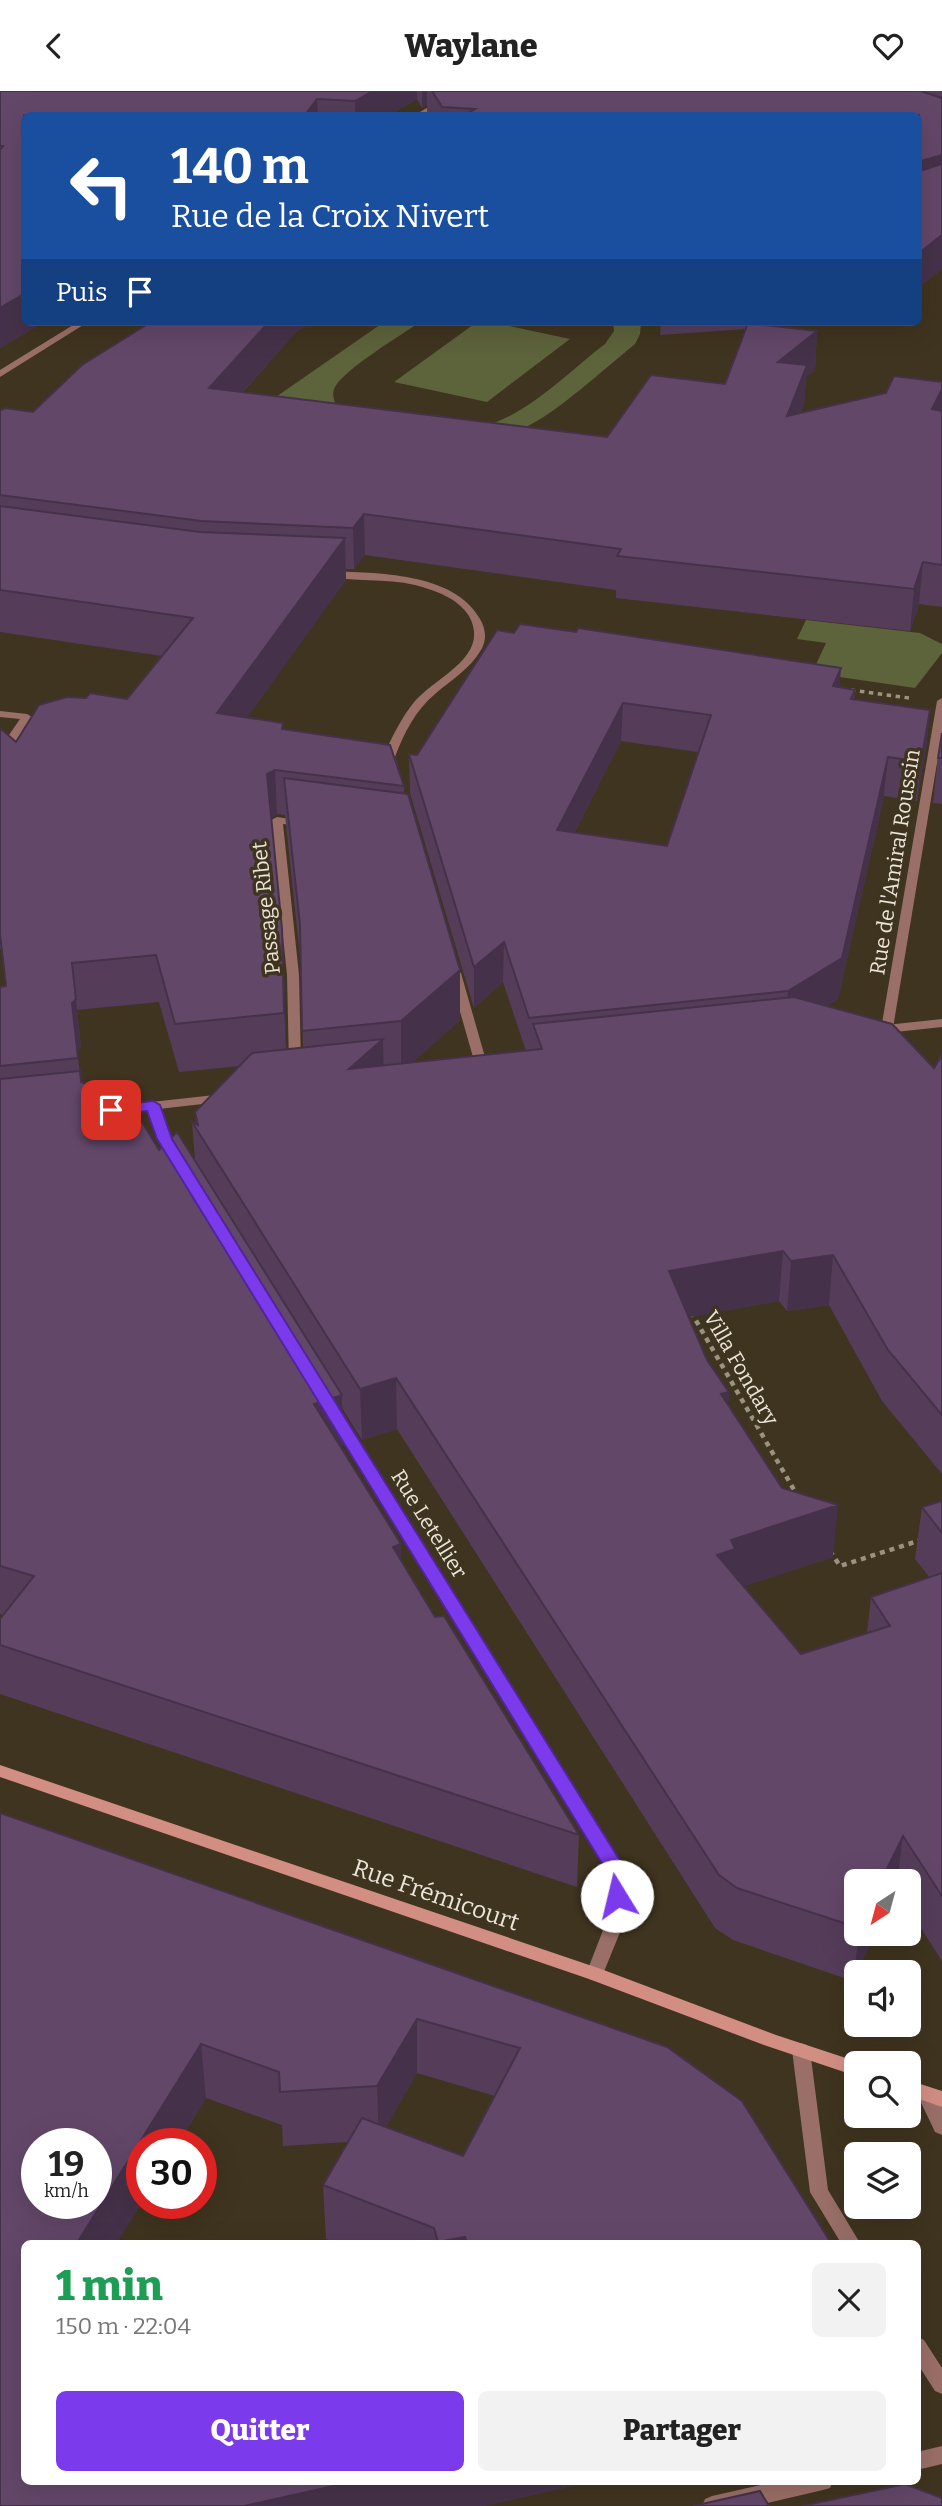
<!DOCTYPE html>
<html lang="fr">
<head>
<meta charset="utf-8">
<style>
	body { margin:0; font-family:Bitter,serif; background:#f2f2f2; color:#222; height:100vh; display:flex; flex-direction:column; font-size:26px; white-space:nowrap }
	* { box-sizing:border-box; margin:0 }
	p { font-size:23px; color:#767676 }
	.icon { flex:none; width:38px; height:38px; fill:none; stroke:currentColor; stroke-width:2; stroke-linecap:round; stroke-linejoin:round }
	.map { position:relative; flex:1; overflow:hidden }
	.sheet { position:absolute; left:21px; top:2149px; width:900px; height:245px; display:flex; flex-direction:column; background:#fff; border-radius:10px; box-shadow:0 7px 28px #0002 }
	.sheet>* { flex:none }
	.hud { position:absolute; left:21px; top:21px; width:901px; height:214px; border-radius:10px; box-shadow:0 7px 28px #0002; background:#1a4fa0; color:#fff; overflow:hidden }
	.needle { width:46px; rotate:216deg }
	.tools { position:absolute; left:844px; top:1778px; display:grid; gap:14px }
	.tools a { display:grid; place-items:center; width:77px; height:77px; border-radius:10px; background:#fff; box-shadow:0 7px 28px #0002; font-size:35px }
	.speed { position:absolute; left:21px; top:2037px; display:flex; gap:14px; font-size:35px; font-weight:700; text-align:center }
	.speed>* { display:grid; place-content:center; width:91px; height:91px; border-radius:50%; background:#fff; box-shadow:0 7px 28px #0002; line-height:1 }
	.speed small { font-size:18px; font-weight:400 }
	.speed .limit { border:10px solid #d22; background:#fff; color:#111 }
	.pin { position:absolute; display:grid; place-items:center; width:60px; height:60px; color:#fff; margin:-30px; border-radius:14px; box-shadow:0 4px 10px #0006 }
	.me { position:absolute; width:77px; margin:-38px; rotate:351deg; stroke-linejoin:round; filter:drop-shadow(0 0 5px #0008) }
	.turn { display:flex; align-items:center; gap:24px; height:147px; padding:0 35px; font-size:32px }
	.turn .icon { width:91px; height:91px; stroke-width:2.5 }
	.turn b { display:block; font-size:49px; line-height:60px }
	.then { display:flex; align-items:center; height:66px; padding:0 35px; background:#0003; gap:14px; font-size:26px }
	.round { display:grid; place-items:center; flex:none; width:74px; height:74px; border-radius:10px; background:#f2f2f2 }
	.overview { display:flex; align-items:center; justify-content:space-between; height:119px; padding:0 35px }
	h1 { font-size:42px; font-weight:800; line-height:52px; color:#1e9e55 }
	.button { display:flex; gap:14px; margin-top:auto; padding:14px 35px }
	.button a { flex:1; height:80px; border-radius:10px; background:#7c3aed; color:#fff; font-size:28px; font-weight:800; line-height:80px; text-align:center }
	.button a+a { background:#f2f2f2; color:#222 }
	header { display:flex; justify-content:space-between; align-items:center; height:91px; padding:0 35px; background:#fff; font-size:32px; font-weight:800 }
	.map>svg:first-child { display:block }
	.green { fill:#5d633b }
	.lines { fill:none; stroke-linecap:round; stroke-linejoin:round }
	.path-far1 { stroke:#9b9282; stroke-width:3.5; stroke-dasharray:4.5 4.5; stroke-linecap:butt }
	.path { stroke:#9b9282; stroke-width:4.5; stroke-dasharray:5 5; stroke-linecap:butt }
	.service { fill:#9a6f68; fill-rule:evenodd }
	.pedestrian { fill:#9a6f68; fill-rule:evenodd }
	.minor { fill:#9a6f68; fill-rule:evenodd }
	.tertiary { fill:#9a6f68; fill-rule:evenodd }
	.secondary { fill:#d38e84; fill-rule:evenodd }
	.wall { fill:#553d5a; fill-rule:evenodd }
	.shaded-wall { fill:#45324a }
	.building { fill:#634769; stroke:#45324a; stroke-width:2; fill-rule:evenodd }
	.route { fill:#7c3aed; stroke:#51269a; stroke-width:2 }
	.labels { text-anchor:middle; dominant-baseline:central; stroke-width:7; stroke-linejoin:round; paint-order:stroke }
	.street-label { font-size:21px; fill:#ece5d9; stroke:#3f341f }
	.near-street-label { font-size:24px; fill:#ece5d9; stroke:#3f341f }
</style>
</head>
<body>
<header><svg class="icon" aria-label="back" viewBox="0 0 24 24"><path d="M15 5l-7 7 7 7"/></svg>Waylane<svg class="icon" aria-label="heart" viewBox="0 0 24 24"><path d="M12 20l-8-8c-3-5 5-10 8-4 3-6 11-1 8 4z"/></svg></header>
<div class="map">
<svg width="942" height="2415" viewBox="0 0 942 2415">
	<rect width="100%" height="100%" fill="#3f341f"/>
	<path class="green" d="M384,231H420C400,245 346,277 335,296C331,304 334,313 341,319C380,350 452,348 496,331C534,317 572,278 605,253L614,240L613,231L641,232L640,243L635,253C605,277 557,322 524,337C473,359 335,367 307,308L281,325L257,319Z
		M477,231H491L570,248L487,311L394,291Z
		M806,529L920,542L942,553V562L915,597L812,582L826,552L797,548Z"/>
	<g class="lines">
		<path class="path-far1" d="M851,599L909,607"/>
		<path class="path" d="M691,1221L797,1404
			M830,1460L840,1475L921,1449"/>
		<path class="service" d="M926,1995L933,1998L942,2017V2044L935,2041L917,2003L919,1998Z"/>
		<path class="pedestrian" d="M277,726L305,730L311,733L305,736L283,733L299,884L301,973L295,977L289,973L287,884L271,729Z"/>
		<path class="minor" d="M328,480C376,482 454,481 480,528C486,538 487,549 481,559C470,578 451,589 435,603C415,620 404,642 395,666L398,675L396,677H388L383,666C392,646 401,627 415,610C437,585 491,565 469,525C458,507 434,499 415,494C385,487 354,491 324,485L323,483Z
			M942,607V642L893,937L902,947L896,951L892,950L881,938L937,610Z
			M0,620L27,623L32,626L4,667L0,668V657L20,628L0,626Z
			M455,878L461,882L489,980L488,983L483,984L477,980L449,882Z
			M153,1011L159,1015L172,1048L183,1067L181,1070H171L158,1048L147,1015Z
			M334,1317L339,1319L627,1781L625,1829L601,1888L595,1890L589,1888L586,1883L607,1829L609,1782L327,1322Z
			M801,1952L807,1954L810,1959L828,2099L860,2152H841L810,2101L792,1959L795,1954Z
			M917,2246L924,2249L942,2277V2303L935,2300L917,2272Z
			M942,2355V2373L917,2379V2361Z
			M778,2390H833L830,2397L823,2399L754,2415H702L705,2408L712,2405Z"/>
		<path class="tertiary" d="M455,0H464L423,24H415Z
			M78,231H88L0,286V279Z
			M942,928V936L877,943L871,939L877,935Z
			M224,1003L229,1004L230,1007L229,1010L115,1023L109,1019L115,1015Z"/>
		<path class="secondary" d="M0,1674L601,1878L776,1944L861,1972H856V1985L764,1954L589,1888L0,1686Z
			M908,1989L942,2000V2016L908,2004Z"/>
	</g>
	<path class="wall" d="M0,0H942V178L919,196V24H427V14L422,17L417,8L390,24H24V231H44L0,257Z
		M151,231H312L296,241L243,301L607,346L725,293L746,238L660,244L661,231H813L777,235L817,240L815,279L806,286L804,313L801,321L942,291V516L919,513L910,540L616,507V499L365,464L354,478H346V489L247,626L283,632V638L404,695V703L460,879V929L413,971L526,960L503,891L474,917L410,702L409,663L417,664L497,539L855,599L854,609L930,619L926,657L917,710L884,705L838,908L827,915L934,977L942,964V1383L882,1310L829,1214L787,1220L779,1210L689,1226L707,1269L729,1301L728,1313L782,1397L833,1466L744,1495L801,1563L867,1542L871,1506L930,1487L915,1468L922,1416L942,1410V1870L908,1817V1790H856V1843H875L857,1881H856L853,1890L733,1849L715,1837L397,1338L362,1349L342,1317L343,1355H341L401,1470L435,1526L579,1744L577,1796L0,1603V1528L3,1524L0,1523V896L6,895L2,858H0V637L16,651L86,607L127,608L162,565L0,541V320L33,321ZM621,650L698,661L667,755L575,741ZM277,723L285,724L301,875L303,956L286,958L284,884L271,727ZM159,911L179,981L240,975L195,1021L196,1033L192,1031L195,1069L159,1059L81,991L77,959L81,956L77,919Z
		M942,642V713L933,712L938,667Z
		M0,1722L667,1956L831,2152H337L326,2148L323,2094L348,2051L283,2055L282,2034L206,2007L178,2053H142L24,2152V2390H594L484,2415H0ZM417,1982L495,2005L463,2065L386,2036Z"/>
	<path class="shaded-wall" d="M373,0H417V8L390,24H355V10Z
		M422,0H427V14L422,17Z
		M317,8L318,24H305Z
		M942,64V90L920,76L921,70Z
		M942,144V178L919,196V162Z
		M24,203V231H44L0,257V217Z
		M269,231H312L296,241L211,336L209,297Z
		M761,231H813L760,237Z
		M817,240L815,279L806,286L804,313L784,365L787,325L778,271Z
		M942,298V324L932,318Z
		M364,423L365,464L354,478L353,437Z
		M345,447L346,489L219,666L217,622Z
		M923,471L919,513L910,540L914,498Z
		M841,577L838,615L833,595Z
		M623,612L621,650L556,778L557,739Z
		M930,619L926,657L917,710L921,671Z
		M888,666L884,705L838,908L785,942L788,900Z
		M275,679L277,723L269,728L267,683Z
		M282,838L284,884L287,970L284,922Z
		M504,851L503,891L474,917V876Z
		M460,879V929L401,982V930Z
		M76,908L81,956L77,960L72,912Z
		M383,948L384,997L349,978Z
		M783,1160L779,1210L667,1230L669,1180Z
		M833,1164L829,1214L787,1220L791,1170Z
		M396,1287L397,1338L362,1349L360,1298Z
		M729,1301L725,1352L721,1303Z
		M342,1304L343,1355L317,1363L314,1313Z
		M838,1414L833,1466L732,1499L717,1464L731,1449Z
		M401,1453L402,1504L393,1456Z
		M903,1745L897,1790H881Z
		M859,1843H875L857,1881H856L853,1890Z
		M417,1928V1982L379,2049L377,1995Z
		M201,1953L206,2007L178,2053H142V2112L117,2152H77Z
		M465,2146V2152H438V2151Z
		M356,2390H594L484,2415H244Z"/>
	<path class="building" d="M0,0H373L355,10L317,8L305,24H24V203L0,217V59L3,55H0Z
		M432,0H921L942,7V64L921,70L920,76L923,79L942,73V144L919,162V24H465L475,18L442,16Z
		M151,231H269L209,297L607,346L651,284L725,293L748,232L817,240L778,271L807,274L787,325L886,302L894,285L942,291V298L932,318L942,320V474L923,471L914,498L617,465L621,458L364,423L353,437L201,430L0,404V320L5,317L33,321L82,274Z
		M0,415L200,441L345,447L217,622L283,632L282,638L390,654L404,695L275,679L267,683L282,838L284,922L175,933L156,864L72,872L76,908L72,912L78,967L0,975V896L6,895L0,843V637L16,651L39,614L67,606L86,607L90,602L127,608L193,527L0,499Z
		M520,533L576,541L578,537L841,577L833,595L855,599L851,608L930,619L921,671L888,666L842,867L788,900L529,927L504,851L474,876L409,663L417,664L497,539L514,542ZM623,612L711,624L667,755L557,739Z
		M942,642V667H938Z
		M284,687L408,703L460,879L401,930L302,940L300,834Z
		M794,906L892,933L934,977L942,964V1324L888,1259L833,1164L791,1170L783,1160L669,1180L707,1269L729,1301L721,1303L782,1397L838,1414L731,1449L735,1458L717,1464L801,1563L890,1535L871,1506L942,1482V1805L903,1745L881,1790H856V1836L737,1797L719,1784L396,1287L360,1298L192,1031L198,1034L195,1021L252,962L383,948L349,978L542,958L533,933Z
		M80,980L81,991L128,1008L159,1059L177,1041L342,1304L314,1313L401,1453L393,1456L435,1526L444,1525L579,1744L0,1554V1528L34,1485L0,1475V988Z
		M942,1410V1442L922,1416Z
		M0,1722L667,1956L742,2010L831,2152H467L465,2146L438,2151L434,2137L323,2094L362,2027L463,2065L520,1957L417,1928L377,1995L280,2001L279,1981L201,1953L77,2152H24V2390H356L244,2415H0ZM37,2053H96V2112H37Z
		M905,2393L942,2407V2415H802Z
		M760,2400L769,2415H693Z"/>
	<path class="route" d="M153,1010L160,1014L172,1048L624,1776C629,1785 629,1802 624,1811L617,1813L610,1811L607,1805L608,1782L157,1048L147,1020L111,1024L104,1019L111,1015Z"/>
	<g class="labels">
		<g class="street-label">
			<text transform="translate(895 771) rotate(-81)">Rue de l'Amiral Roussin</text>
			<text transform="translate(266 817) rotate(-96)">Passage Ribet</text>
			<text transform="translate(741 1277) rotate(60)">Villa Fondary</text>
			<text transform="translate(429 1433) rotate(58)">Rue Letellier</text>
		</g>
		<g class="near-street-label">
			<text transform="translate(436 1804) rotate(19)">Rue Frémicourt</text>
		</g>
	</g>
</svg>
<div class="tools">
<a><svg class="needle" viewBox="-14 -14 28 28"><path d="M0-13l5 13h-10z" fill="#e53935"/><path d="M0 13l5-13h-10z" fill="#767676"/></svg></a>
<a><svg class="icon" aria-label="sound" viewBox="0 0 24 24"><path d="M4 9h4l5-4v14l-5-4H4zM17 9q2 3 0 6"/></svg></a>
<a><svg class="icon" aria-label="search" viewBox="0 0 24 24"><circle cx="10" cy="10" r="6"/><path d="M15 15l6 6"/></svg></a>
<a><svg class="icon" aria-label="layers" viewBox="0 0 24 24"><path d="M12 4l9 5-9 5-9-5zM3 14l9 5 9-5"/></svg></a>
</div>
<div class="speed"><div>19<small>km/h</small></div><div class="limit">30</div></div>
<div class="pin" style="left:111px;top:1019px;background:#d93025"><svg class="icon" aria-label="arrive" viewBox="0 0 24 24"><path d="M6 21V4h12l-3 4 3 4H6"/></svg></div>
<svg class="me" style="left:617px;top:1805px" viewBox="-20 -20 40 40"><circle r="19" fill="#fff"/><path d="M0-13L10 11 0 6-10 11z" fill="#7c3aed"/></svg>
<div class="hud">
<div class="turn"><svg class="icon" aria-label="left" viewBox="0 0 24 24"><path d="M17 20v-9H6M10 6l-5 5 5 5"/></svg><div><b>140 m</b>Rue de la Croix Nivert</div></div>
<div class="then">Puis<svg class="icon" aria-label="arrive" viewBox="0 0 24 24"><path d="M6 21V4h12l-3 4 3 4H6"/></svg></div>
</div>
<section class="sheet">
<div class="overview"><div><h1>1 min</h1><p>150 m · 22:04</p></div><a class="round"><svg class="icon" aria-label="close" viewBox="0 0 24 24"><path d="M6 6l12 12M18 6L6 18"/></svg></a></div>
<div class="button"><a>Quitter</a><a>Partager</a></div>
</section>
</div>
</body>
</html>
